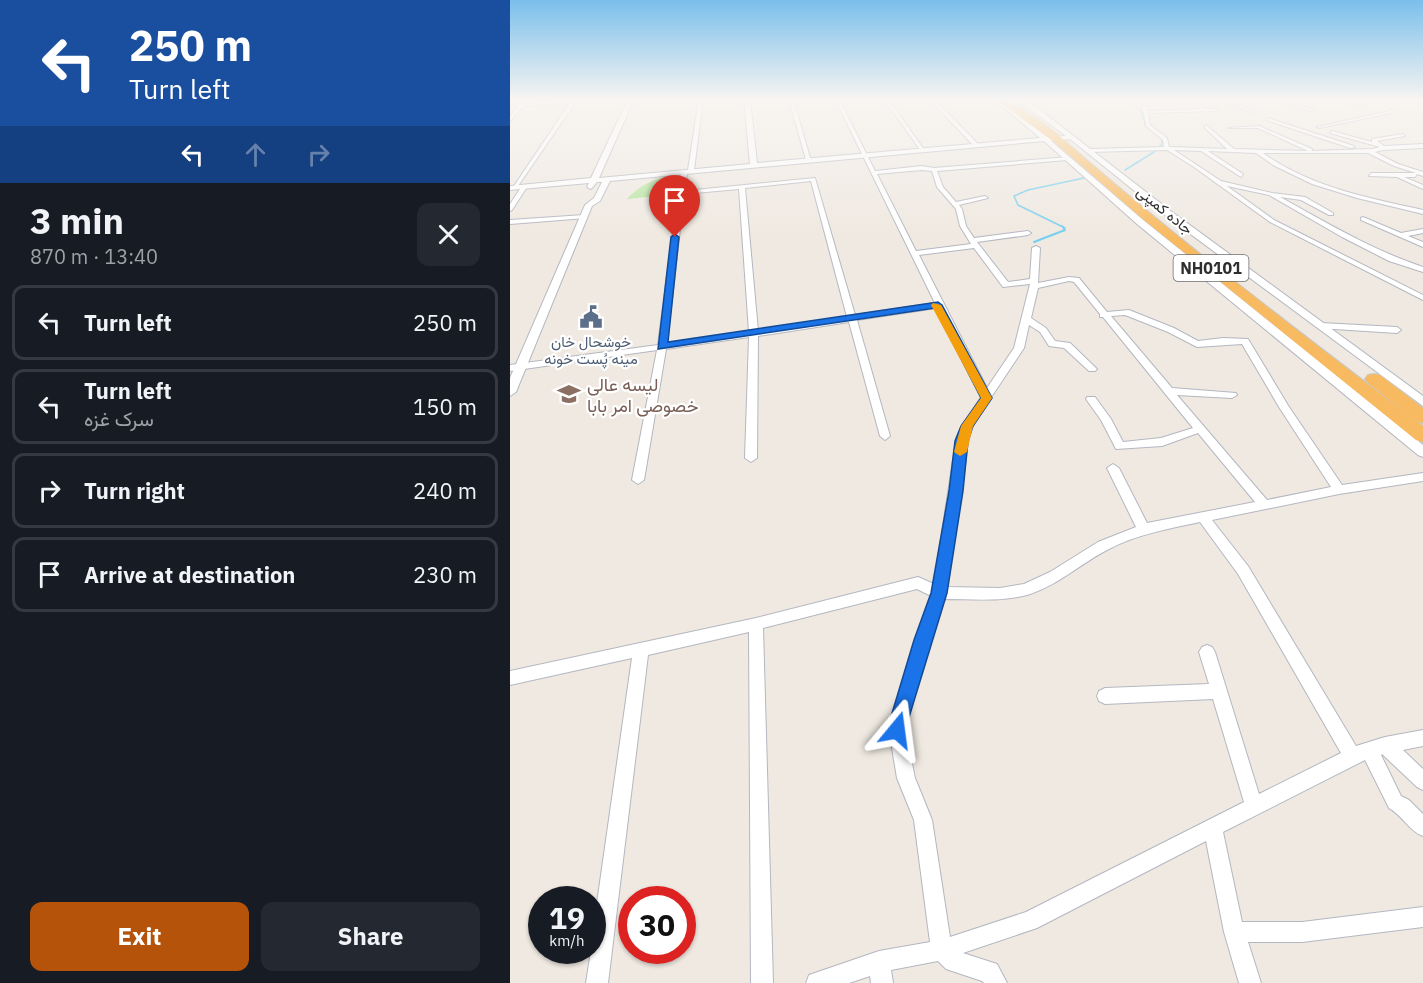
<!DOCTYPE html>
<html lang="en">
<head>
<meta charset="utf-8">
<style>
	body { margin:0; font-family:"IBM Plex Sans",Vazirmatn,sans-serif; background:#242831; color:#f1f3f6; height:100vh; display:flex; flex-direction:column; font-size:22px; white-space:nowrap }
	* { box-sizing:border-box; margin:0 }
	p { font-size:20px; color:#9ea1a6 }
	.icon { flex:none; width:33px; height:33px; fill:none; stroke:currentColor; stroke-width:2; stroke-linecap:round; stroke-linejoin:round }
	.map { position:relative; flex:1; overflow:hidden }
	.drawer { display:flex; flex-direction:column; background:#171b24; width:510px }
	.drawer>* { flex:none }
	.guide { background:#1a4fa0; color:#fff; overflow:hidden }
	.speed { position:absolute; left:18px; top:886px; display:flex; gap:12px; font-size:30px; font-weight:700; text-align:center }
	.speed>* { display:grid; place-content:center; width:78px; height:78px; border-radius:50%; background:#171b24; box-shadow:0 2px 4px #0004; line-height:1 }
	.speed small { font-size:15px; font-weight:400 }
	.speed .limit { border:9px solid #d22; background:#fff; color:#111 }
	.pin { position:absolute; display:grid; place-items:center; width:51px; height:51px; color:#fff; margin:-62px -26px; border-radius:50% 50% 50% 0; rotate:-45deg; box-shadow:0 0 6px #0007 }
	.pin .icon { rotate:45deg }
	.me { position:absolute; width:66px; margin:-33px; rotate:16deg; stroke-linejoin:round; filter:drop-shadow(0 0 4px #0008) }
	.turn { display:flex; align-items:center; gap:21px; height:126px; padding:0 30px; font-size:27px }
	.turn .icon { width:78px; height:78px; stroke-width:2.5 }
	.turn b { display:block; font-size:42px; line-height:51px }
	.lanes { display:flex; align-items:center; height:57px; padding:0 30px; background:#0003; justify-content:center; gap:30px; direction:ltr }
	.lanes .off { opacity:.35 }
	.round { display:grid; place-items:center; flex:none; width:63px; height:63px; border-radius:12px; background:#242831 }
	.head { display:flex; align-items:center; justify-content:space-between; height:102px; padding:0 30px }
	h1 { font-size:36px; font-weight:700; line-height:45px }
	.primary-button { display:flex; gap:12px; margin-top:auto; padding:12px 30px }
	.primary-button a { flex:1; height:69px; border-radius:12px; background:#b45309; color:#fff; font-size:24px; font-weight:700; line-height:69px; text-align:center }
	.primary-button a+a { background:#242831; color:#f1f3f6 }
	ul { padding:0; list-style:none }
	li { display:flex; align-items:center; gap:18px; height:75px; margin:0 12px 9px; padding:0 18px; border:3px solid #363941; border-radius:12px }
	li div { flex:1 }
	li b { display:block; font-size:22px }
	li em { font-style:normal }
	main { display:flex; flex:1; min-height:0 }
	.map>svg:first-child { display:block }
	.green { fill:#b6e59e }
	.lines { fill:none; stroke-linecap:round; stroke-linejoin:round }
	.stream-far1 { stroke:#75cff0; stroke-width:1.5 }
	.stream { stroke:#75cff0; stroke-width:2 }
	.minor-casing { stroke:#b4b7c1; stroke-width:2 }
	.tertiary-casing { stroke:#b4b7c1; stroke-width:2 }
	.trunk-casing { stroke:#c9c9c9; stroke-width:2 }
	.minor { fill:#fff; fill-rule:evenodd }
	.tertiary { fill:#fff; fill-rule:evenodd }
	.trunk { fill:#f8ba60; fill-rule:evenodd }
	.route { fill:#1a73e8; stroke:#114b97; stroke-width:1.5 }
	.slow { fill:#f59e0b }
	.labels { text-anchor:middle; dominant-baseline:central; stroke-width:4.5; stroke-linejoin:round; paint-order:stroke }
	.far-street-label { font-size:15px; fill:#2e2e2e; stroke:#fff }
	.far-service-label { font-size:15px; fill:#4e5e75; stroke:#fff }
	.shield { fill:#fff; stroke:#6d6d6d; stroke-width:1.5 }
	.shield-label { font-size:16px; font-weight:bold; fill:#2e2e2e }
	.education-label { font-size:18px; fill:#785e54; stroke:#fff; text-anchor:start }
</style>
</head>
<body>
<main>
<section class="drawer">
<div class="guide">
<div class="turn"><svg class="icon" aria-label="left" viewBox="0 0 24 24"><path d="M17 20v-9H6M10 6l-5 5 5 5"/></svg><div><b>250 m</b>Turn left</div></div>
<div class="lanes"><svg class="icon" aria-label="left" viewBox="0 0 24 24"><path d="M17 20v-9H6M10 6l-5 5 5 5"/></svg><svg class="icon off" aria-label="ahead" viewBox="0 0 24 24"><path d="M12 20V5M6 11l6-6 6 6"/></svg><svg class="icon off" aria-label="right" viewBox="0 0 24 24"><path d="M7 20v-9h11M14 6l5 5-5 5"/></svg></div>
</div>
<div class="head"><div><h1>3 min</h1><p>870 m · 13:40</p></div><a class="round"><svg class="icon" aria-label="close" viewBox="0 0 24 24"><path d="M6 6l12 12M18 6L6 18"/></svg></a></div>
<ul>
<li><svg class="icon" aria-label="left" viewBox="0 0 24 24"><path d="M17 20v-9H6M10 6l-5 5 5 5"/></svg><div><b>Turn left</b></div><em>250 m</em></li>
<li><svg class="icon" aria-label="left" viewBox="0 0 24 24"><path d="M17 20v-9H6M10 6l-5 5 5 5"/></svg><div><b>Turn left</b><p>سرک غزه</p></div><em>150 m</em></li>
<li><svg class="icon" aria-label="right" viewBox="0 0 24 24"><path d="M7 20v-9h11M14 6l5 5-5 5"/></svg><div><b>Turn right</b></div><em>240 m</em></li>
<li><svg class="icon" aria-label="arrive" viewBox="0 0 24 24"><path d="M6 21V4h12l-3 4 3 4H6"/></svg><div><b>Arrive at destination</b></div><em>230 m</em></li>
</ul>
<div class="primary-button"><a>Exit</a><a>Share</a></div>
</section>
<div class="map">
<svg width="913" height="983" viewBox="0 0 913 983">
	<rect width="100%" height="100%" fill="#efe9e1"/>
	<path class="green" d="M170,174L167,194L117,199C132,183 148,177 170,174Z"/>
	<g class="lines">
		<path class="stream-far1" d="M609,99L621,103
			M630,106L635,124L640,129
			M615,170L644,152L652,144V138
			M555,228L508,205L504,196L518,190L574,178"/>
		<path class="stream" d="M524,242L555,230L552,226"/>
		<g class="minor-casing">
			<path id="minor" d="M63,99H102L65,103L8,186H4L60,103L0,107V105Z
				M189,99H193L184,170L181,172L178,170Z
				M279,99H283L301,161L296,160Z
				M325,99H329L365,171L412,166L424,168L559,157L557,160L427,171L433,187L446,202L475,196L478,198L449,205L452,209L456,226L464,238L518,231L521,233L518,235L467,242L498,282L520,279L522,248L526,246L530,248L528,283L559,277L569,278L597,312L619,310L664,328L688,341L713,338L738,339L779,407L832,485L913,473V481L829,494L702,520L738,566L846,746L875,737L913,730V746L893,750L913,769V790L907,787L872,754L871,755L891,796L899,800L913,814V836C899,831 892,815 879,808L855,760L713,832L732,922H792L913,907V927L792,942H738L751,983H729L714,932L696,841L527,928L453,953L487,964L497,983H474L472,981L436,969L428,961L381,970L383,983H361L360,976L339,983H296L299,975L369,951L420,942L404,820L387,778L379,730L405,640L421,596L407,589L253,628L263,983H241L239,632L138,655L98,983H76L81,951H82V938L122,658L0,685V671L246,618L408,577L424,584L446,441L452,426L471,397L427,308L347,320L380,436L375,440L370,436L339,322L248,336L247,458L241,462L235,458L239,337L156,349L134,480L128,484L122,480L147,350L0,371V365L148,345L168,193L171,173L174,171L177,173L175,191L305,178L345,315L425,303ZM412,170L422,171L427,187L446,209L450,226L461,244L406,251L367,174ZM301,181L337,317L248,331L235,188ZM229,189L239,332L157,343L174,194ZM464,248L493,287L520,284L504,348L477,388L409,255ZM559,281L564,282L590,314V317H593L683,428L651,438L613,442L601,419L585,397H577L576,399L591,420L606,449L652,446L688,433L745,502L637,523L609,468L603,464L597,468L626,527L588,542L540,572L514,584L490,588L437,587L452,491L458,441L462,426L514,348L519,325L530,332L539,346L554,348L579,371H585L587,369L560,343L545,341L536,328L521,318L528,288ZM615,315L658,332L687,347L732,344L769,407L821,487L757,500L667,395L722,398L727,395L726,393L662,388L601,316ZM690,522L728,574L831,753L749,794L705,652L702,647L697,645L692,647L689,652L699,684L595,688L589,691L587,696L589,701L595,704L703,699L734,802L516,912L440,937L422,820L405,778L395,730L419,640L434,599C462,599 490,602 517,595C547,586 570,564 597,550C627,534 658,529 690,522Z
				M374,99H378L415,151H411Z
				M419,99H424L468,144V146H464Z
				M611,99H617L637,107L638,111L690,109L675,99H680L696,109H707V111L638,113L640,125L657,138L659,147L717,149L694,127L696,125L724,149L798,151L748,128H718L749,126L802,149V151L863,149L870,147L820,133L822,131L862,142V139L893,134L895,136L867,141L874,146L913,144V148L873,150L865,152L888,164L913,172V176L907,174L905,177H894L913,185V189L887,177L859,176L861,173H906L884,166L858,153H753C800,187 858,198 913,210V214L847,198L802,184L763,165L746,153L698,151L733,174L731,177L691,151L664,150L711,181L762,193L795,197L823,213V215H819L791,200L770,197C817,223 862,250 913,267V272L879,261L832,237L759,195L717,186L764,220L913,295V300L760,222L684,167L657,150L579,152L581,149L654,147L653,140L636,126L633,109Z
				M689,99L719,102L747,112L745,113L718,104Z
				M766,99H773L804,110L800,111Z
				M824,99H832L857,107L855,108Z
				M887,99H893L884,102Z
				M884,110L886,112L809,128L807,127Z
				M758,118L844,146L845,147L840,148L756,120Z
				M12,186L17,187L2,210L0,211V204Z
				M74,215L77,217L76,218L0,224V220Z
				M853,217L891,233L913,229V233L898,236L913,242V247L851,220V218Z
				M811,323L887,327L891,330L887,333L808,328V324Z"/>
		</g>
		<g class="tertiary-casing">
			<path id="tertiary" d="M15,99H20L0,121V116Z
				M118,99H124L89,178L240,164L234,99H240L247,163L530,138L498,111L479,99C500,99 521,125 537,137L556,136L506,99H512L530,110L658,209L913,396V406L652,213L560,139L541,141L633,220L913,445V457L908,455L627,224L534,141L100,181L90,201L82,206L6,392L0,396V378L75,205L84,198L92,182H87L81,189L77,187L79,183L0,190V186L81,178Z"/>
		</g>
		<g class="trunk-casing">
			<path id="trunk" d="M485,99C512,99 558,144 578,161C686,254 800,340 913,426V442L906,440L634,220L543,141Z
				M864,374L870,375L913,408V423L906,421L858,383L855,379L858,375Z"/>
		</g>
		<use href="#minor" class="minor"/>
		<use href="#tertiary" class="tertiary"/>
		<use href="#trunk" class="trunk"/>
	</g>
	<linearGradient id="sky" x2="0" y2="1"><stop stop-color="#7abfeb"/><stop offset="0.42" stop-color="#f8f5f2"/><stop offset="1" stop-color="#f8f5f2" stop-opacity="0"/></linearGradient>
	<rect width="913" height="237" fill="url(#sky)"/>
	<path class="route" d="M165,234L169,237L158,342L428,302L432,305L482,398L463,426L458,441L453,491L437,593L393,737L387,739L380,737L377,730L404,640L421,593L439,491L445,441L451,426L471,398L425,308L148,349L161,237Z"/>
	<path class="slow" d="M423,303L431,305L482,398L463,426L457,452L450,456L444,452L451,426L471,398L421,305Z"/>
	<defs>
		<g id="civic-bare" transform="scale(1.8)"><path d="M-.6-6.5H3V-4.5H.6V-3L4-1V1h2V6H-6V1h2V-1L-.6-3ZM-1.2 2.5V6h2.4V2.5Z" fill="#5c6f8a" stroke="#fff" stroke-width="2.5" paint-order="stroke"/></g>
		<g id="school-bare" transform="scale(1.8)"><path d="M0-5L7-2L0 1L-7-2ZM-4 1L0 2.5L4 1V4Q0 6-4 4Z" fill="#8d6e63" stroke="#fff" stroke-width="2.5" paint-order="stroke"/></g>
	</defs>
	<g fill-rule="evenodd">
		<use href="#civic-bare" x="81" y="317"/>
		<use href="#school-bare" x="59" y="394"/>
	</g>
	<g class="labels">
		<g class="far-street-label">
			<text transform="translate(655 210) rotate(39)">جاده کمپنی</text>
		</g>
		<g class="far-service-label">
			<text x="81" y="341">خوشحال خان<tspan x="81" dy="17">مینه پُست خونه</tspan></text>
		</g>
		<rect class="shield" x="663.5" y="255" width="75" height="26" rx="4.5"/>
		<g class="shield-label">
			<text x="701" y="268">NH0101</text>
		</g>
		<g class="education-label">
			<text x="77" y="384">لیسه عالی<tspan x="77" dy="21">خصوصی امر بابا</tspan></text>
		</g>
	</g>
</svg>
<div class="speed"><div>19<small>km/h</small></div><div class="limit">30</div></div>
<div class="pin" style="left:165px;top:237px;background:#d93025"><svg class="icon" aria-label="arrive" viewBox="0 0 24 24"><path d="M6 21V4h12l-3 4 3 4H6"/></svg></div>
<svg class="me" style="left:387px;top:730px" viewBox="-20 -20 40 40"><path d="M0-17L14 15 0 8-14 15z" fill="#1a73e8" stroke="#fff" stroke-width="4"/></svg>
</div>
</main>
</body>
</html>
